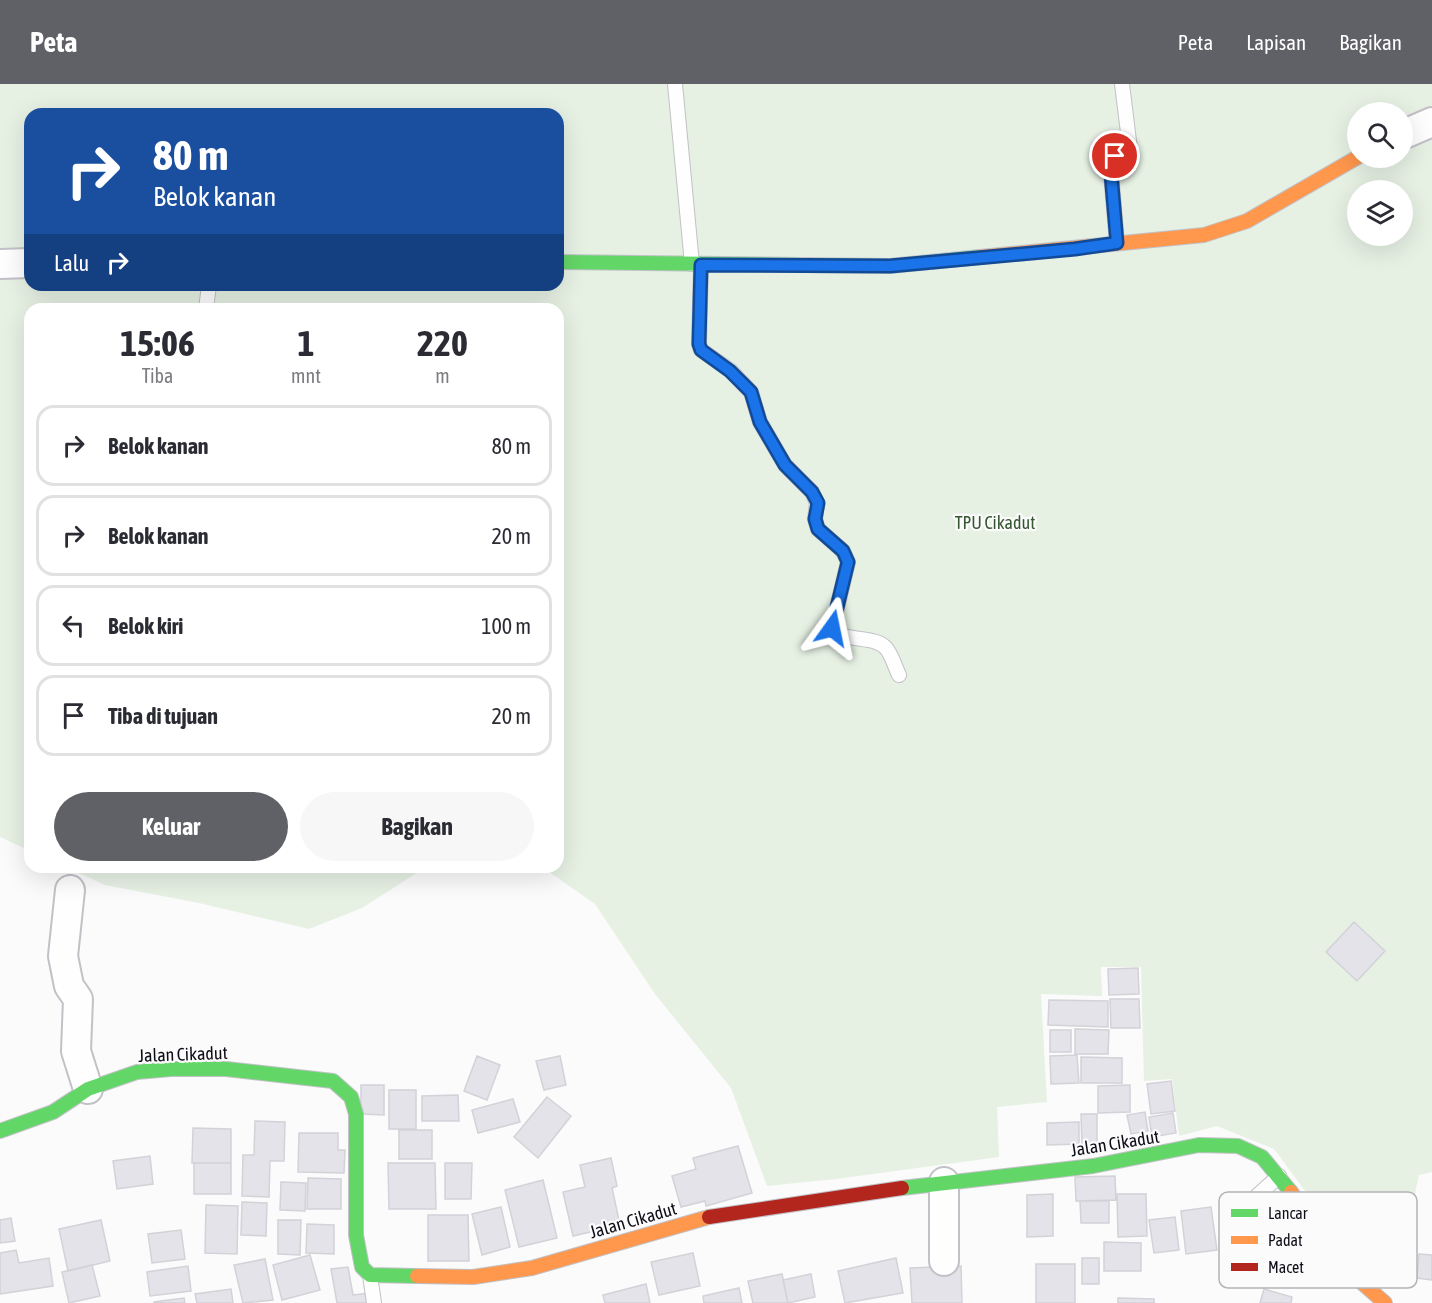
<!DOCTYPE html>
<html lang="id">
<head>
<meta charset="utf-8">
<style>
	body { margin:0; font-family:"Asap Condensed",sans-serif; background:#f7f7f7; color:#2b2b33; height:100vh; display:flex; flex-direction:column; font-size:22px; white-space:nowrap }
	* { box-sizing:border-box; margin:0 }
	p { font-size:20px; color:#7c7c81 }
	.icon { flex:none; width:33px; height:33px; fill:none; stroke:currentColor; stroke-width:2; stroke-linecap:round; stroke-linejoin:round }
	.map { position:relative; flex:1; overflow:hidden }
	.panel { position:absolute; left:24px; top:219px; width:540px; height:570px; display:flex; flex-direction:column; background:#fff; border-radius:18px; box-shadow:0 6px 24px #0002 }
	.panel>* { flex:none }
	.banner { position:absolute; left:24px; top:24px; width:540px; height:183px; border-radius:18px; box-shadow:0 6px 24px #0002; background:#1a4fa0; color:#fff; overflow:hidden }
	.controls { position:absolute; left:1347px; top:18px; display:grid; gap:12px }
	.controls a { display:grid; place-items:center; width:66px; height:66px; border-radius:50%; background:#fff; box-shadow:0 6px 24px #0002; font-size:30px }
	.pin { position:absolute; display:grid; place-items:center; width:51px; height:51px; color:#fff; margin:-26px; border:3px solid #fff; border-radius:50%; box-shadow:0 2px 6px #0007 }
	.me { position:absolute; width:66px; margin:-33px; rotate:12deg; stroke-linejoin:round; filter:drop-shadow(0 0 4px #0008) }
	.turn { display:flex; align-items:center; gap:21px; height:126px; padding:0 30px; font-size:27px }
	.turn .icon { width:78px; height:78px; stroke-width:2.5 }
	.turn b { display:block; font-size:42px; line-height:51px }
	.then { display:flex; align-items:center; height:57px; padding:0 30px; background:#0003; gap:12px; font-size:22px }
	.eta { display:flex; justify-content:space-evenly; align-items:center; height:102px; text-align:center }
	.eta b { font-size:36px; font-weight:700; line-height:42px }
	.action { display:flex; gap:12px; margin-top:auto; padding:12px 30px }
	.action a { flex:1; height:69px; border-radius:36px; background:#606067; color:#fff; font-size:24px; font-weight:700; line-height:69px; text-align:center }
	.action a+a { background:#f7f7f7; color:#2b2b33 }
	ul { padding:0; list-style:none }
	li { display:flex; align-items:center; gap:18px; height:81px; margin:0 12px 9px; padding:0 18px; border:3px solid #e1e1e2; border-radius:18px }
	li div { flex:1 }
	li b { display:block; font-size:22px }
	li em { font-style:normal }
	header { display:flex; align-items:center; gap:36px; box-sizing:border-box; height:84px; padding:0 30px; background:#606067; color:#fff }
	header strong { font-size:28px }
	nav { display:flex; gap:33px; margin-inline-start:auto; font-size:21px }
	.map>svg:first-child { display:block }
	.green { fill:#e6f1e4; fill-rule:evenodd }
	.building { fill:#e3e3e9; stroke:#d2d2d8; stroke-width:1.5 }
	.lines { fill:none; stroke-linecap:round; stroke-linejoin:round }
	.lane-casing { stroke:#c1c1c7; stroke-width:16 }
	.street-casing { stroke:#c1c1c7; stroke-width:32 }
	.fast-casing { stroke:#c1c1c7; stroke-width:16 }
	.slow-casing { stroke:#c1c1c7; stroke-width:16 }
	.jam-casing { stroke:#c1c1c7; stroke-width:16 }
	.lane { stroke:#fefefe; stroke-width:14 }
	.street { stroke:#fefefe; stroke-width:28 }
	.fast { stroke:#63d668; stroke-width:14 }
	.slow { stroke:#ff974d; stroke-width:14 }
	.jam { stroke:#b3261e; stroke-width:14 }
	.route-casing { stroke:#114b97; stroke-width:15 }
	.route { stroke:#1a73e8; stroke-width:10 }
	.labels { text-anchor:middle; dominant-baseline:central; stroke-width:4.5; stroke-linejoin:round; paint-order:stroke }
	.park-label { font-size:18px; fill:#345631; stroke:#fbfbfb }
	.street-label { font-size:18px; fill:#0d0d18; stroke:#fbfbfb }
	.key { fill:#fbfbfb; stroke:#b4b4b7; stroke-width:1.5 }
	.key-label { font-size:16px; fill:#0d0d18 }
</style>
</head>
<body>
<header>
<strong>Peta</strong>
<nav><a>Peta</a><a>Lapisan</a><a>Bagikan</a></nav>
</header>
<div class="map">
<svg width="1432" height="1219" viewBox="0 0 1432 1219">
	<rect width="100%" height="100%" fill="#fbfbfb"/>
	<path class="green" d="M0,0H1432V1088L1419,1091L1397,1191L1371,1180L1311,1115L1274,1065L1217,1042L1179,1052L1172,995L1144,997L1141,883H1101L1102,912L1041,910L1047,1018L997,1023L999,1073L836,1095L767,1102L731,1004L655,910L595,820L542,783H558V225H30V767L0,753ZM1358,28H1402V74H1358ZM30,30H558V201H30ZM1358,106H1402V152H1358Z
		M66,783H426L362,824L309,845L199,819L105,801Z"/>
	<path class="building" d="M1354,838L1385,867L1357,897L1326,868Z
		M1138,884L1139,910L1109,911L1108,885Z
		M1110,915H1139L1140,944H1111Z
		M1049,916L1108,917V943L1048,941Z
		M1075,945L1109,946L1108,970H1075Z
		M1050,946H1071V968H1050Z
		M1077,971L1079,999L1051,1000L1050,972Z
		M477,972L500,981L487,1016L464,1007Z
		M560,972L566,1001L544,1006L536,977Z
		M1081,973L1122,974V999H1081Z
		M1171,997L1175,1027L1151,1030L1147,1000Z
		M361,1001H384V1031L361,1030Z
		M1130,1001V1028L1098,1029V1002Z
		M389,1006H416V1045H389Z
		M458,1011L459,1037H422V1012Z
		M547,1013L571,1032L538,1074L514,1053Z
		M513,1015L520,1038L478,1049L472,1026Z
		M1145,1028L1148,1047L1131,1050L1127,1031Z
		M1173,1029L1176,1049L1152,1053L1149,1033Z
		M1081,1030H1097V1063H1082Z
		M255,1037L285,1038L284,1077H270L269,1113L242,1112L243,1071H254Z
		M1079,1038V1060L1047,1061V1039Z
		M193,1044L231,1045V1079H192Z
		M399,1046H432V1075H399Z
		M299,1049H338V1066H345L344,1089L298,1088Z
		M738,1062L752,1109L706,1122L705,1117L681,1123L672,1092L696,1085L693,1074Z
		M150,1072L153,1100L117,1105L113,1077Z
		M611,1074L617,1102L612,1104L620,1141L573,1152L563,1108L585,1103L580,1081Z
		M194,1079H231V1110H194Z
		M388,1079H435L436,1125H389Z
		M445,1079H472L471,1115H445Z
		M1115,1092L1116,1116L1076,1117L1075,1093Z
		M308,1094L341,1095V1125H307Z
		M543,1096L557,1154L519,1163L505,1106Z
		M281,1098L306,1099L305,1127L280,1126Z
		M1053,1110V1152L1027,1153V1111Z
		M1117,1110H1146L1147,1152L1118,1153Z
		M1080,1117H1109V1139H1081Z
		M242,1118L267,1119L266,1152L241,1151Z
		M206,1121L238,1122L237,1170L205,1169Z
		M501,1123L510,1163L482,1171L472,1130Z
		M1211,1123L1217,1166L1186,1170L1181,1127Z
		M428,1131H468L469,1177H428Z
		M1175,1133L1179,1166L1154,1169L1149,1136Z
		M11,1134L15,1157L0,1159V1136Z
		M101,1136L110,1177L68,1187L59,1145Z
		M278,1136H301L300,1171L278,1170Z
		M307,1140L334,1141V1170L306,1169Z
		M181,1146L185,1175L152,1179L148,1150Z
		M1104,1158L1141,1159V1187H1104Z
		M16,1166L19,1179L49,1174L53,1202L0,1210V1169Z
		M693,1169L700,1202L659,1211L651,1178Z
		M1419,1170L1432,1171V1196L1417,1194Z
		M310,1171L320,1206L282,1216L273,1181Z
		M896,1174L903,1209L845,1219L838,1187Z
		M1082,1174H1099V1200H1082Z
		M265,1175L273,1216L243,1219L234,1181Z
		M1036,1180H1075V1219H1036Z
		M92,1181L100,1212L69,1219L62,1188Z
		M188,1182L191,1207L150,1212L147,1188Z
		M961,1182L962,1219H912L910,1184Z
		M348,1183L353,1211L369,1209L370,1219H337L331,1185Z
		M782,1190L788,1219H753L748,1197Z
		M811,1190L815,1213L788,1219L783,1196Z
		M646,1200L650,1219H605L603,1211Z
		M739,1204L742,1219H704L703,1212Z
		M231,1205L233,1219H197L195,1210Z
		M1264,1205L1292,1213L1291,1219H1260Z
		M184,1214L185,1219H154V1218Z
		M1118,1214L1154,1215V1219H1118Z"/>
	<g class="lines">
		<g class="lane-casing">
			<path id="lane" d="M675,0L692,180
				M1117,159L1110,78L1115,72L1130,65L1122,0
				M701,181L699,260L701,266L731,287L751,308L760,338L785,381L812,408L817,419L815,435L818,445L843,467L848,478L832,545C847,559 874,551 886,564C892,571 895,583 899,591
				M206,225L209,201
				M1271,1180L1253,1119L1257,1112L1279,1092
				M370,1191L374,1219"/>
		</g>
		<g class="street-casing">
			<path id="street" d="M1402,51L1432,38
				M0,180L30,179
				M70,806L63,872L69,902L78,915L76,967L88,1005
				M944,1177V1098"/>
		</g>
		<g class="fast-casing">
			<path id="fast" d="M558,178L890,182L980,173
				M0,1047L53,1028L88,1005L137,988L171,985H226L333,997L351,1013L356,1030V1151L362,1183L370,1191L417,1192
				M902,1104L1093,1082L1199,1061L1238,1062L1262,1073L1291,1108"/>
		</g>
		<g class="slow-casing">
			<path id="slow" d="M980,173L1204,151L1247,137L1358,73
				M1291,1108L1343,1182L1385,1219
				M417,1192L473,1193L532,1184L709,1133"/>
		</g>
		<g class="jam-casing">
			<path id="jam" d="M709,1133L902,1104"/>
		</g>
		<use href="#lane" class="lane"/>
		<use href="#street" class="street"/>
		<use href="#fast" class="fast"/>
		<use href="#slow" class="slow"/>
		<use href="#jam" class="jam"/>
	</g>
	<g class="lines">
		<g class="route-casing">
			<path id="route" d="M832,544L848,478L843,467L818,445L815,435L818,419L812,408L785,381L760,338L751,308L730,287L701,266L699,260L701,181L890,182L1075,165L1117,159L1110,78L1115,72"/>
		</g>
		<use href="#route" class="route"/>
	</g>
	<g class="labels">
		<g class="park-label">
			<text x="995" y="438">TPU Cikadut</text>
		</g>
		<g class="street-label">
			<text transform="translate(183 970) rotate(-2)">Jalan Cikadut</text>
			<text transform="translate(1115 1059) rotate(-9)">Jalan Cikadut</text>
			<text transform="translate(633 1136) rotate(-16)">Jalan Cikadut</text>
		</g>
	</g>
	<rect x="1219" y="1108" width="198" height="96" rx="9" class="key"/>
	<rect x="1231" y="1125" width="27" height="8" fill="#63d668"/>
	<rect x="1231" y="1152" width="27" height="8" fill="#ff974d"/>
	<rect x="1231" y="1179" width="27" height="8" fill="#b3261e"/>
	<g class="key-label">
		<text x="1268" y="1135">Lancar</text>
		<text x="1268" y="1162">Padat</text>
		<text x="1268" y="1189">Macet</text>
	</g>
</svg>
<div class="controls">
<a><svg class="icon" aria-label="search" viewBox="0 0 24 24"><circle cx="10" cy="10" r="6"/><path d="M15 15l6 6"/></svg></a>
<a><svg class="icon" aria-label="layers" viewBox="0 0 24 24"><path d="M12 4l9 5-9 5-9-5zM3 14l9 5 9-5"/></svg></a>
</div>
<div class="pin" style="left:1115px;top:72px;background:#d93025"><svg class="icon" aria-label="arrive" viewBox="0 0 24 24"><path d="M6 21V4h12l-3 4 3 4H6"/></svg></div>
<svg class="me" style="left:832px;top:544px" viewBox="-20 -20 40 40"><path d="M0-17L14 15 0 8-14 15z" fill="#1a73e8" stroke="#fff" stroke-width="4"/></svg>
<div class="banner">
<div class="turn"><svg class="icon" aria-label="right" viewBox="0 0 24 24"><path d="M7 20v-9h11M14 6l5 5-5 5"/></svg><div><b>80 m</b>Belok kanan</div></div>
<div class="then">Lalu<svg class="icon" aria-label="right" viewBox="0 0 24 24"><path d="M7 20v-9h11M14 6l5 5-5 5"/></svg></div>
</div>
<section class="panel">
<div class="eta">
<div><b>15:06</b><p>Tiba</p></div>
<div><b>1</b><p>mnt</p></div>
<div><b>220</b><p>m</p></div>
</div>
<ul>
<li><svg class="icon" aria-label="right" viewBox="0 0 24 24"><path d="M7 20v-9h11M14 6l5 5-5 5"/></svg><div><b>Belok kanan</b></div><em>80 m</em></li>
<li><svg class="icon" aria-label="right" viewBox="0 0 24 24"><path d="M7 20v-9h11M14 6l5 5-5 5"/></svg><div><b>Belok kanan</b></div><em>20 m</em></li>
<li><svg class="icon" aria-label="left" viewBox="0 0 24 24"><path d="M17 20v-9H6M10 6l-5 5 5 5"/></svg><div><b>Belok kiri</b></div><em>100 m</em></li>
<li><svg class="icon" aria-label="arrive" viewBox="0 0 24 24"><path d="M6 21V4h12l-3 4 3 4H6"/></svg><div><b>Tiba di tujuan</b></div><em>20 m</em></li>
</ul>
<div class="action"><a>Keluar</a><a>Bagikan</a></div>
</section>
</div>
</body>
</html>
